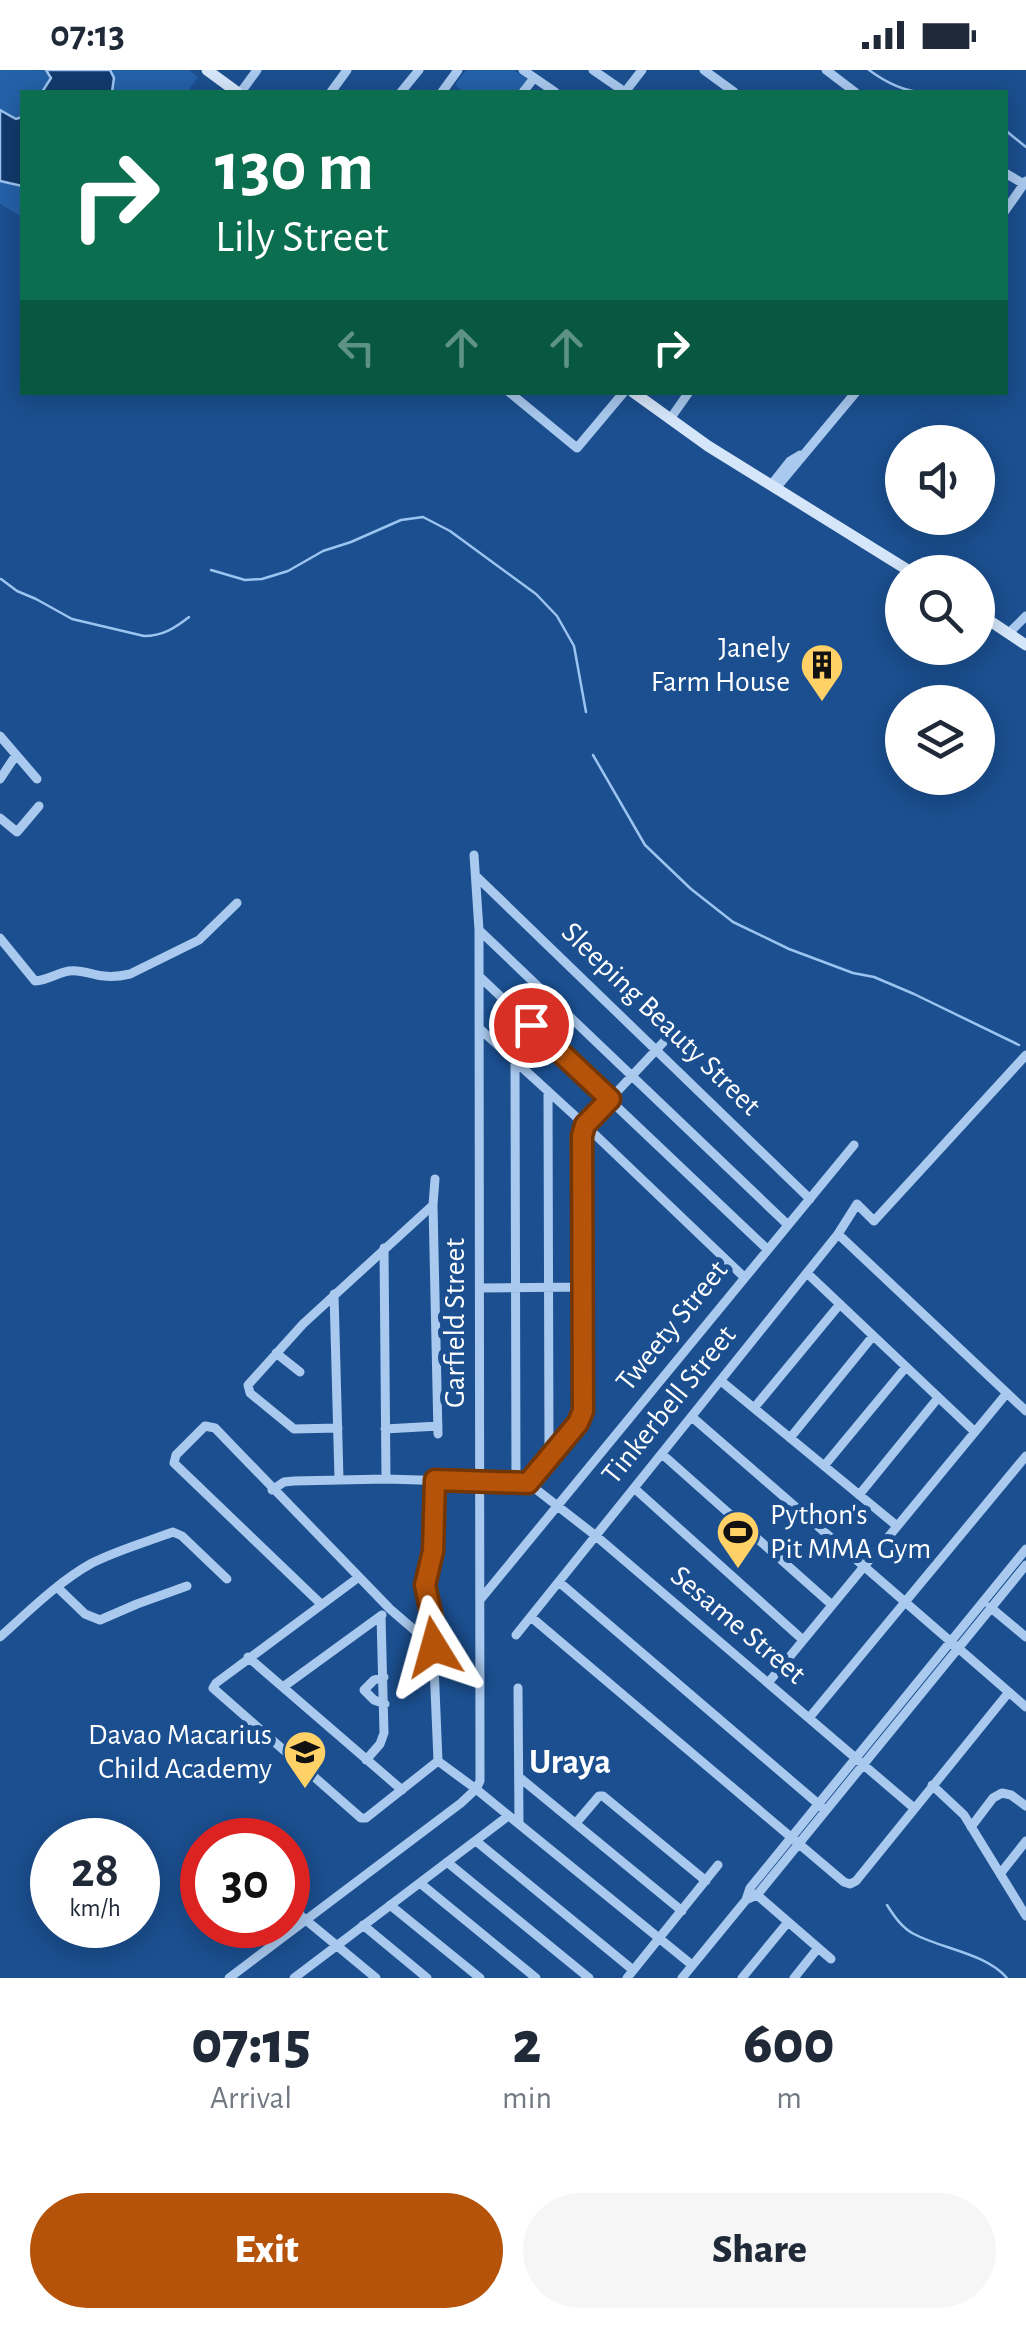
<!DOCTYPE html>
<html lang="en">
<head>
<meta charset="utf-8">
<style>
	body { margin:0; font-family:"Alegreya Sans",sans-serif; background:#f6f6f7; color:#1f2937; height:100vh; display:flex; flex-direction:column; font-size:38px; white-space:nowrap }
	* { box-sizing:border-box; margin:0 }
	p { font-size:32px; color:#747a83 }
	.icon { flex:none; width:55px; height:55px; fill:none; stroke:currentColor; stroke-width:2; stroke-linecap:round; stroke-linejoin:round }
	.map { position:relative; height:1908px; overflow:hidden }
	.side { display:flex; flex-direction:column; background:#fff; flex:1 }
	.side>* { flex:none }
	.guide { position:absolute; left:20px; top:20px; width:988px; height:305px; border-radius:0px; box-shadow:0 5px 25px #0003; background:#0b6e4f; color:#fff; overflow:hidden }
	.fabs { position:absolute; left:885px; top:355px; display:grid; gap:20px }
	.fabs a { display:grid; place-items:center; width:110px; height:110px; border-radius:50%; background:#fff; box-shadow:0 5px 25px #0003; font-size:50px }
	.speed { position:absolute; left:30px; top:1748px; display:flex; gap:20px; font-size:50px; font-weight:700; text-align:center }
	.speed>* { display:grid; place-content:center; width:130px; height:130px; border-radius:50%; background:#fff; box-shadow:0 5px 25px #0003; line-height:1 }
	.speed small { font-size:25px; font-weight:400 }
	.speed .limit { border:15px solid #d22; background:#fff; color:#111 }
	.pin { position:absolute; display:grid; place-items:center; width:85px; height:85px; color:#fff; margin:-42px; border:5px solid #fff; border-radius:50%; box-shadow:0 2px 10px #0007 }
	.me { position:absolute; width:110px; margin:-55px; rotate:352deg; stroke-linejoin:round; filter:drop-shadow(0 0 8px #0008) }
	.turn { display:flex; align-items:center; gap:35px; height:210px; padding:0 30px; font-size:45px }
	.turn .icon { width:130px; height:130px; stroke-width:2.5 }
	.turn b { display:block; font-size:70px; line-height:85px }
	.lanes { display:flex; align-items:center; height:95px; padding:0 30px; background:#0003; justify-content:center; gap:50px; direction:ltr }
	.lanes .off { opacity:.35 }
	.eta { display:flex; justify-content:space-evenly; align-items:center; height:170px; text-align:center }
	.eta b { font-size:60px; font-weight:800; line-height:70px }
	.action { display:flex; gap:20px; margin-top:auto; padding:20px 30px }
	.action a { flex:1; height:115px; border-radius:60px; background:#b45309; color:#fff; font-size:40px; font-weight:800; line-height:115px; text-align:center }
	.action a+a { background:#f6f6f7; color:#1f2937 }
	.status { display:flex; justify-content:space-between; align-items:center; height:70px; padding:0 50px; background:#fff; direction:ltr }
	.status svg { height:28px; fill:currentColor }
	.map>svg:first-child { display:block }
	.green { fill:#2461a8 }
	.water { fill:#123a6d; stroke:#9cc4f0; stroke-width:2.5 }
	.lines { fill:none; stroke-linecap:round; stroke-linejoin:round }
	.stream { stroke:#9cc4f0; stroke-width:2.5 }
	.street { stroke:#a9c9ee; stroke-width:9 }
	.secondary { stroke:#d6e6fa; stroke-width:11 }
	.route-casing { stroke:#753606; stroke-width:25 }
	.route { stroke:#b45309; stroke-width:18 }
	.labels { text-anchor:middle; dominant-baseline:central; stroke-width:10; stroke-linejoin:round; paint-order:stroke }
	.poi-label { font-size:30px; fill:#fff; stroke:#1b4f8f; text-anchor:end }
	.street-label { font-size:30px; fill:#fff; stroke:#1b4f8f }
	.quarter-label { font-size:35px; font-weight:bold; fill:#fff; stroke:#1b4f8f }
</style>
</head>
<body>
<div class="status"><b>07:13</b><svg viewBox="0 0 49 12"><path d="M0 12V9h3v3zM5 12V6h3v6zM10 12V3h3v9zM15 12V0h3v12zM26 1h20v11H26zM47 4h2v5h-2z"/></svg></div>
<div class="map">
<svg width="1026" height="1908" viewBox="0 0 1026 1908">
	<rect width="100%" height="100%" fill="#1b4f8f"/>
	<path class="green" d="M0,0H189L198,7L187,22H22V147L0,134Z
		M466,0H514L527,9L517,22H464L455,15Z"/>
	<path class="water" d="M46,0H110L114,8L112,22H42L51,8Z
		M0,40L16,49L22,47V116L0,111Z"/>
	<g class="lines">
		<path class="stream" d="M869,0C884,11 902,21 921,22C933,22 942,20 953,22
			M1005,60L1026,77
			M211,500L245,510L262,509L288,501L323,481L351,472L401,450L423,447L450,461L536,524L557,546L574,576L586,642
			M1,509L17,521L36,529L72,549L144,566C163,566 175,558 189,547
			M593,685L645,775L691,819L733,852L789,879L853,903L874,907L914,924L1019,975
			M887,1835C894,1846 902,1858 914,1864C942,1879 985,1883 1007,1908"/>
		<path class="street" d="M523,0L555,22
			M593,0L625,22L642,0
			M704,0L734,22
			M826,0L855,22
			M241,22L257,0
			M331,22L347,0
			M401,22L419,0
			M442,22L458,0
			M523,22L534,8
			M1005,103L1024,114
			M1005,141L1026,111
			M509,322L577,378L624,322
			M670,349L689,322
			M771,415L790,391L800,385
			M776,418L856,322
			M1009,563L1026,546
			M0,666L37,709
			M0,709L16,685
			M0,748L17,762L39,736
			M476,806L810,1129
			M479,860L788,1155
			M0,868L35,911C48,910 57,903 69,901C81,899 92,905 104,906C112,907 121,906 130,904L199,870L237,833
			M479,906L767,1179
			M479,958L585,1055L744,1207
			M515,991L516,1413
			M548,1021L549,1388
			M435,1109L433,1135L438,1364
			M838,1164L1026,1341
			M384,1178L386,1409
			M807,1203L975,1362
			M480,1218L583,1217
			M334,1224L339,1409
			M276,1283L300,1302
			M721,1311L897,1456
			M754,1338L840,1234
			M692,1347L1026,1637
			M338,1358L294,1359L250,1323L248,1315L303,1254L433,1135
			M385,1359L438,1356
			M790,1368L873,1266
			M662,1384L832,1535
			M824,1396L906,1297
			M435,1410L433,1481L425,1515L432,1547L438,1691
			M528,1413L596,1466L914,1738
			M528,1413L578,1353L583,1341L581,1072L583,1058L672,963
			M634,1418L803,1570
			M272,1420L284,1412L294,1411L386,1409L517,1413
			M859,1425L938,1328
			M359,1507L216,1613L213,1618L361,1748H366L438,1691
			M559,1512L823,1738
			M57,1517L85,1544L100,1550L137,1534L187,1516
			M480,1530L854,1075
			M321,1534L174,1393L176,1385L205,1356L215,1358L390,1539L434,1577
			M990,1537L1026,1567
			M531,1547L844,1812L850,1814L856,1811L1009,1622
			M516,1565L838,1164L857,1134L874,1151L1026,985
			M0,1567C29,1541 58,1512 92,1493C118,1480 146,1472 173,1462L182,1466L227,1509
			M248,1587L402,1720
			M384,1607L374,1610L364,1620L374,1630L385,1634
			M768,1613L1007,1323
			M283,1617L382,1545
			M518,1618L519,1754
			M809,1648L1026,1386
			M366,1690L380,1674L384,1663L381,1546
			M438,1691L476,1719L692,1895
			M519,1707L682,1841
			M932,1715L964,1745L1026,1846
			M576,1753L599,1726H603L706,1811
			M971,1757L993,1728L1002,1723L1011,1725L1026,1736
			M476,1771L633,1900
			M447,1792L589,1908
			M1000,1804L1026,1771
			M420,1813L536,1908
			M756,1824L831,1889
			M746,1830L757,1825L1026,1495
			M390,1835L480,1908
			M295,1841L376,1908
			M363,1855L427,1908
			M229,1908L461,1733L476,1719L480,1711L479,860L474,785
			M294,1908L508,1746
			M627,1908L718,1795
			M682,1908L746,1830L750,1818L1026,1479
			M742,1908L788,1852
			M794,1908L818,1878"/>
		<path class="secondary" d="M207,0L237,22
			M633,322L708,376L911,502
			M978,543L1026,575"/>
	</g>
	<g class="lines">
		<g class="route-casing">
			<path id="route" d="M434,1577L432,1548L425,1515L433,1481L435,1410L528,1413L578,1353L583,1341L582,1066L585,1055L610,1029L531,955"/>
		</g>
		<use href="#route" class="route"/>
	</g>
	<defs>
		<g id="building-pin" transform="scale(2.25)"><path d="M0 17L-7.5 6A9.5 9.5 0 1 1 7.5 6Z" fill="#ffd166" stroke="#1b4f8f"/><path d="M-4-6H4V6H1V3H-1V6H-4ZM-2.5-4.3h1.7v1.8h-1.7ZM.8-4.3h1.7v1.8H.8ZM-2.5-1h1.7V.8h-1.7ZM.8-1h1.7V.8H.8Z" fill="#111"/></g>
		<g id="stadium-pin" transform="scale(2.25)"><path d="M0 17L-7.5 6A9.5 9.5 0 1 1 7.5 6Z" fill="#ffd166" stroke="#1b4f8f"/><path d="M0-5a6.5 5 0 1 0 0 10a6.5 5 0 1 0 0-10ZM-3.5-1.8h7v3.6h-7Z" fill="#111"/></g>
		<g id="school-pin" transform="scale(2.25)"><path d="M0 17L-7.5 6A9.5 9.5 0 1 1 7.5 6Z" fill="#ffd166" stroke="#1b4f8f"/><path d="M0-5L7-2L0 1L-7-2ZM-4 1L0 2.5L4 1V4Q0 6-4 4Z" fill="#111"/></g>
	</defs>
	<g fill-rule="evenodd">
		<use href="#building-pin" x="822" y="595"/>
		<use href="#stadium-pin" x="738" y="1462"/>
		<use href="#school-pin" x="305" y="1682"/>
	</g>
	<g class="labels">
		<g class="poi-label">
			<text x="790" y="578">Janely<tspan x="790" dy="34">Farm House</tspan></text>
			<text x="770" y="1445" text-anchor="start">Python's<tspan x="770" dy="34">Pit MMA Gym</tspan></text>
			<text x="272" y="1665">Davao Macarius<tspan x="272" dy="34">Child Academy</tspan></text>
		</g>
		<g class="street-label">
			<text transform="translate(661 949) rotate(44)">Sleeping Beauty Street</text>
			<text transform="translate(455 1253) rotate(-90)">Garfield Street</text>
			<text transform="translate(672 1256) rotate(-51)">Tweety Street</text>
			<text transform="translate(669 1335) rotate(-51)">Tinkerbell Street</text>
			<text transform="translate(738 1555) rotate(40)">Sesame Street</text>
		</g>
		<g class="quarter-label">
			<text x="570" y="1692">Uraya</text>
		</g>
	</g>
</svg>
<div class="fabs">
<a><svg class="icon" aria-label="sound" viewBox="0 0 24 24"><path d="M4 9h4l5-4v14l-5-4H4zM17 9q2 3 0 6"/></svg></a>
<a><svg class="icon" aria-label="search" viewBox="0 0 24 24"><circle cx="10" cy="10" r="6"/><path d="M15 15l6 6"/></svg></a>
<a><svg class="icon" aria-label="layers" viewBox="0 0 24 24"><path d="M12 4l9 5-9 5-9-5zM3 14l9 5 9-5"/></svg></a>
</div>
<div class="speed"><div>28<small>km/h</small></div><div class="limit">30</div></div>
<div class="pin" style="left:531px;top:955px;background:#d93025"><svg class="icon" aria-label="arrive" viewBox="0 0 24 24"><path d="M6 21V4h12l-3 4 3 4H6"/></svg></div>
<svg class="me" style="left:434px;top:1577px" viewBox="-20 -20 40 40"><path d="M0-17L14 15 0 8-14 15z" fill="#b45309" stroke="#fff" stroke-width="4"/></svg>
<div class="guide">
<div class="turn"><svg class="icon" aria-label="right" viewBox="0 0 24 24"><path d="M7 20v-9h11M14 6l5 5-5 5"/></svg><div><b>130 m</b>Lily Street</div></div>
<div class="lanes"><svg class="icon off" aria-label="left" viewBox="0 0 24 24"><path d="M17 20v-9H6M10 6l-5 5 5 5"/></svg><svg class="icon off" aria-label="ahead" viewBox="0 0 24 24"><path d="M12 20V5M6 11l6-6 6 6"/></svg><svg class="icon off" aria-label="ahead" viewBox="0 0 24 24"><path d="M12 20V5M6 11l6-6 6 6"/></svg><svg class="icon" aria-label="right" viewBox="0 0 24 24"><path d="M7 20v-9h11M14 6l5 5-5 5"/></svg></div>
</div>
</div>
<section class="side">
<div class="eta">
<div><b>07:15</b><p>Arrival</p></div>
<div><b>2</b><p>min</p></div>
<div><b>600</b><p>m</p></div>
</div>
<div class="action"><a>Exit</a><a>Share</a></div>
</section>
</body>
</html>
